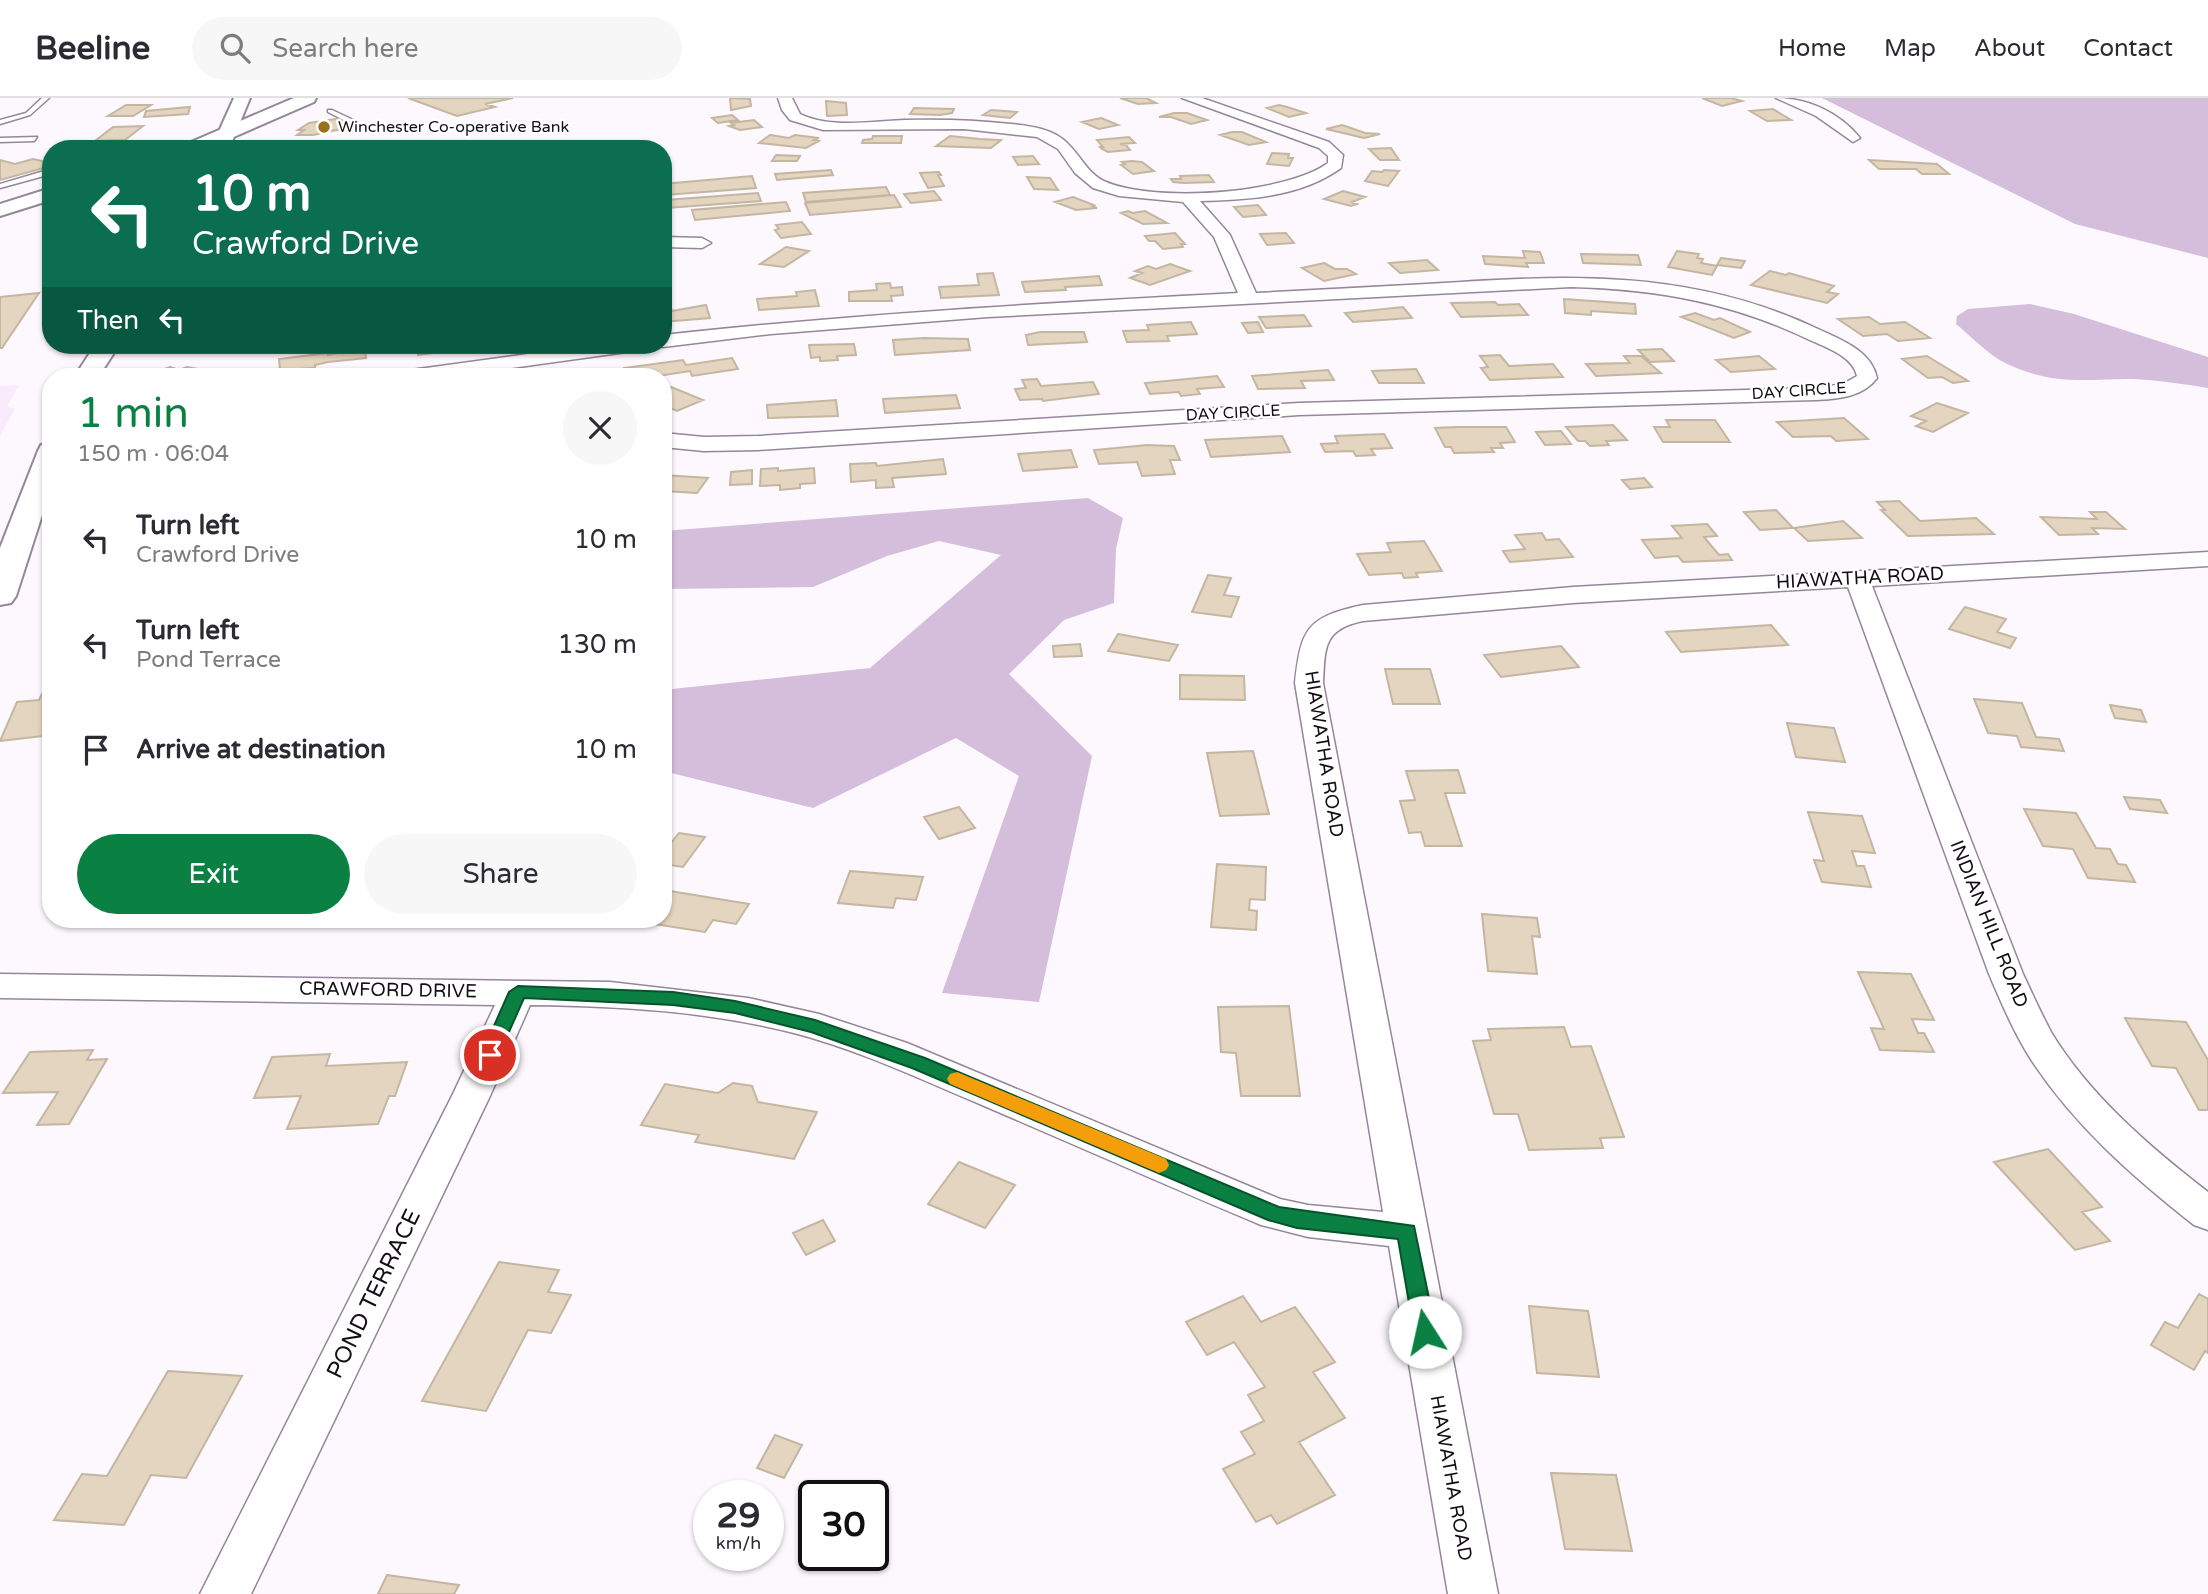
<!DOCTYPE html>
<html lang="en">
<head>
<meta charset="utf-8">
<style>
	body { margin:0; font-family:"Varela Round",sans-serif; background:#f7f7f7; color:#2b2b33; height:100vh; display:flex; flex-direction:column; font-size:26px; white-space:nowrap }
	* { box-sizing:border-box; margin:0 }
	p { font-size:23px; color:#7c7c81 }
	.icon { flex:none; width:38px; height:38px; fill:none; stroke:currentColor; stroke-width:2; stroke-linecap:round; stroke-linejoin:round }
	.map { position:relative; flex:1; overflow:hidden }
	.side { position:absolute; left:42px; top:270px; width:630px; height:560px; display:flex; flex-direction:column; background:#fff; border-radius:28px; box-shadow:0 2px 5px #0004 }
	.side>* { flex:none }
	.banner { position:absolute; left:42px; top:42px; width:630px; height:214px; border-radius:28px; box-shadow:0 2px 5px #0004; background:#0b6e4f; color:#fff; overflow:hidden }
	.speed { position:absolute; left:693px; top:1382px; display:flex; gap:14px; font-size:35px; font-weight:700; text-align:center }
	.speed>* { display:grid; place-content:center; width:91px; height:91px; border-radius:50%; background:#fff; box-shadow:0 2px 5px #0004; line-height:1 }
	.speed small { font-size:18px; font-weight:400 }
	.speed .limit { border:4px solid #111; border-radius:10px; background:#fff; color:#111 }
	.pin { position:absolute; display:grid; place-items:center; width:60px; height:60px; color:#fff; margin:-30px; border:4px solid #fff; border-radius:50%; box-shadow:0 2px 7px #0007 }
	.me { position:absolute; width:77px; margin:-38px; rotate:350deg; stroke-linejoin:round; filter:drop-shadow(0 0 5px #0008) }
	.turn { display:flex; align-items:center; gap:24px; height:147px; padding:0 35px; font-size:32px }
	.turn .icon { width:91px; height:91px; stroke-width:2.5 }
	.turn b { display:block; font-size:49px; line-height:60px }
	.then { display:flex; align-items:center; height:66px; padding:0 35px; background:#0003; gap:14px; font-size:26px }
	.round { display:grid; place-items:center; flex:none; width:74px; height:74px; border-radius:37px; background:#f7f7f7 }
	.headline { display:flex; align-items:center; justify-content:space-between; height:119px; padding:0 35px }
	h1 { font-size:42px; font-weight:600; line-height:52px; color:#0b8043 }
	.button { display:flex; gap:14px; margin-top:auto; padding:14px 35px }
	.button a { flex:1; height:80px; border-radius:42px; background:#0b8043; color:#fff; font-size:28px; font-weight:600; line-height:80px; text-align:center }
	.button a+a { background:#f7f7f7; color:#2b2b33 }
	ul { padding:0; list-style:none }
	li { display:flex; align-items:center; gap:21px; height:105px; padding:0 35px }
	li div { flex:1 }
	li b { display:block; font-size:26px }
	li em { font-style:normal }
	header { display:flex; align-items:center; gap:42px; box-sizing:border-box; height:98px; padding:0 35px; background:#fff; border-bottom:2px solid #e1e1e2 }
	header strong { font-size:33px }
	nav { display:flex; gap:38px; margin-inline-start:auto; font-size:24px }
	.search { width:490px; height:63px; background:#f7f7f7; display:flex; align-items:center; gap:18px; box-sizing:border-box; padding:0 24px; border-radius:38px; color:#7c7c81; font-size:26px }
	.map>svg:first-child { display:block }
	.built { fill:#f9ebfd }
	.green { fill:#d5bedc }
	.building { fill:#e3d5bf; stroke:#c4b6a0; stroke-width:2 }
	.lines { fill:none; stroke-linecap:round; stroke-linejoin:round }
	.lane-casing { stroke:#95869a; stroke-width:3 }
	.street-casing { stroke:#95869a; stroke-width:3 }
	.primary-casing { stroke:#95869a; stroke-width:4 }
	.highway-casing { stroke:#95869a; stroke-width:4 }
	.lane { fill:#fff; fill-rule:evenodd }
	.street { fill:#fff; fill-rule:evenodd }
	.primary { fill:#fff; fill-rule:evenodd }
	.highway { fill:#fff; fill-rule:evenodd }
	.route { fill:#0b8043; stroke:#07532c; stroke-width:2 }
	.slow { fill:#f59e0b }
	.poi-dot { fill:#9b711e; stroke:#fff; stroke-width:2.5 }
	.labels { text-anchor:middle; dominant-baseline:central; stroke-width:5; stroke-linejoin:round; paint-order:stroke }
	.far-poi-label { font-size:16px; fill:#130d14; stroke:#fff; text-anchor:start }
	.far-street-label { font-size:16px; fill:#130d14; stroke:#fff }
	.street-label { font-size:19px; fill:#130d14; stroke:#fff }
	.near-street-label { font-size:23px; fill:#130d14; stroke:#fff }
</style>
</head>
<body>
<header>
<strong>Beeline</strong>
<div class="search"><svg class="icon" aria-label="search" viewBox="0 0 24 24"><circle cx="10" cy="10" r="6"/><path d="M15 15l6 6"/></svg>Search here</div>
<nav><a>Home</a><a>Map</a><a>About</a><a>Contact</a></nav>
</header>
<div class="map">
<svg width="2208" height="1496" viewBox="0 0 2208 1496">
	<rect width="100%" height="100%" fill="#fcf8fd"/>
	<path class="built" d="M19,287L7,308L15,311L0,338V288Z"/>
	<path class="green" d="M1822,0H2208V160L2075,126Z
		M2030,206L2074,216L2208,259V290C2183,286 2158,282 2133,281C2084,281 2055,288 2007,266C1988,257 1972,239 1956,226L1957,218L1968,211Z
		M1088,400L1123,420L1116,451L1114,505L1064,522L1009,576L1092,658L1039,904L942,895L1019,678L956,640L813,710L663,673V592L870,570L1001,457L939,443L887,458L813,489L663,491V433Z"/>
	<path class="building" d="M408,0H513L485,6L495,9L457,18Z
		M730,0L750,1L751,8L731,12Z
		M1120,0H1146L1156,5L1138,6Z
		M1702,0H1731L1742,3L1722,8Z
		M826,3L846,5L847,17L827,18Z
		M126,7H151L133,18H108Z
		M1279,7L1287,9L1306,15L1289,19L1267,10Z
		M190,9L188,16L144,19L146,13Z
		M914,10L954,11L952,15L940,17L910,16Z
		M1773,11L1791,22L1767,23L1750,13Z
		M991,12L1017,14L1010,20L983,17Z
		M1174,15H1187L1207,22L1191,26L1171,19H1159Z
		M732,17L738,22L718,25L712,20Z
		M1101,20L1118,27L1099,31L1082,24Z
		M336,21L348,27L341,31L313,37H297L304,32H298L309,25Z
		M754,22L762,29L740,32L729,28L734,27L731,25Z
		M1342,27L1365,35L1380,36L1364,40L1326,31Z
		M143,28L125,42L95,43L113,29Z
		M1232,34H1242L1266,44L1249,47L1220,37Z
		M770,37L789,40L795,37L819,40L814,42L819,43L806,50L759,45Z
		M873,38H902L901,45H862L863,42L872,41Z
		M950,38L980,41L1001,42L991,50L936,48Z
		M1129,39L1135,45L1120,46L1126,47L1130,52L1108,54L1102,51L1100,49H1103L1097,42Z
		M1391,50L1399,62H1380L1369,51Z
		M1272,55L1289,56L1288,60H1293L1289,68L1267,66Z
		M776,57L800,58L797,63H772Z
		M1033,58L1039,66L1018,67L1013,59Z
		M33,61L51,65V68L0,82V62L15,66Z
		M1869,62L1937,66L1949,76H1922L1916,71H1879Z
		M1132,63L1142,64L1154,73L1133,76L1121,67L1125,66L1122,64Z
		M831,72L833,77L777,82L775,76Z
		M1384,72L1399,73L1388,88L1365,83L1372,73L1382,74Z
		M939,74L941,77H938L944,88L928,90L920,75Z
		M1209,77L1214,84L1184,85L1173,84L1171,81H1181L1180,78Z
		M752,78L756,90L665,97L663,86Z
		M1027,79L1050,80L1058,92L1034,91Z
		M886,89L890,97L806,104L803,95Z
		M934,93L941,102L911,105L904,96Z
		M1343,93L1365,99L1352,104L1357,106L1351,108L1324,101Z
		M758,95L761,103L667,110L666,102Z
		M894,97L901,109L810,117L805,105Z
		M1073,99L1094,107L1092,108L1097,110L1076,112L1055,104Z
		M786,104L790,113L695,122L692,112Z
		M1258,107L1266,117L1243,119L1234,109Z
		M1128,113L1133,115L1145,113L1167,125L1143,126L1121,115Z
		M802,124L811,136L781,140L775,132L779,131L776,127Z
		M1175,135L1185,146H1181L1183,149L1163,151L1155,143H1149L1145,138Z
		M1286,135L1294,145L1267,147L1260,136Z
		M786,149L809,153L784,169L760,166Z
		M1523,153L1540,154L1544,165H1526L1528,169L1485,166L1483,158L1525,160Z
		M1677,153L1699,156L1697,160L1703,161L1701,165L1717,168L1712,177L1668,169Z
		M1581,156L1638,157L1641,167L1583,165Z
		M1721,160L1745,163L1741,170L1717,167Z
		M1427,162L1438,172L1400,175L1389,165Z
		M1324,165L1335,171H1347L1356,176L1324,183L1302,170Z
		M1170,166L1190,173L1150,187L1130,180L1142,175L1135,173L1148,168L1156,171Z
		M1770,173L1786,177L1789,175L1834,188L1827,194L1838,196L1827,205L1751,187Z
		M993,175L999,197L941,200L939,189L979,187L977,176Z
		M1099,178L1102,187L1065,189L1066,192L1025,194L1022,184Z
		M890,185L891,190L902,189L903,197L891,198L892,203H849V194L877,192L876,186Z
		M815,192L819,208L759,212L757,201L797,198L796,194Z
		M39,195L2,250H0V199Z
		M1564,201L1635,206L1636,216L1591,213V217L1565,215Z
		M1495,204L1498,207L1519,206L1528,217L1461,219L1451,205Z
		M706,207L710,220L663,224L664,211L671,210L672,213Z
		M1403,209L1412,220L1353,224L1345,215Z
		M1695,215L1714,222L1720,220L1750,234L1734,240L1681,219Z
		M1304,217L1311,228L1266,230L1259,219Z
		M1869,219L1880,226L1905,224L1930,240L1898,243L1887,236L1863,238L1838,221Z
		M1191,224L1197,236L1167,238L1169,243L1127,244L1123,233L1149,232L1147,227Z
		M1258,224L1263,234L1248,235L1242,225Z
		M1040,234H1084L1087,244L1028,247L1026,237Z
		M924,240L968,241L970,252L895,257L893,242Z
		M854,246L856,257L837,258L838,262L820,263V259L811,260L809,247Z
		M417,247H467L468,251L418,257Z
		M365,250L366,260L328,264L315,267V270L280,272L279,261L328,255V257Z
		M1662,251L1674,263L1650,264L1638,252Z
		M1500,257L1509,268L1553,266L1563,279L1490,282L1481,270L1488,269L1480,258Z
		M1624,258H1641L1661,275L1596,278L1586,266L1630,265Z
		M1759,258L1775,271L1731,274L1716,262Z
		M1927,258L1968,283L1953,285L1942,279L1928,280L1902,261Z
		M732,260L738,271L692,278L690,273L658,278H652L650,275L628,278L624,270L683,262L686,267Z
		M170,269L179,272L187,269L204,272L208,273L204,274L216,278H144Z
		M1416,271L1424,285H1379L1372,273Z
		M1328,272L1334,282L1301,283L1305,290L1258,291L1252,278Z
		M1217,278L1224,289L1197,291L1200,296L1181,298L1179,294L1150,296L1145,285Z
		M1037,281L1041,288L1093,284L1099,296L1043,303L1042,301L1020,302L1015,291L1026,290L1022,282Z
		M671,289L703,302L677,313L663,307V292Z
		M956,297L960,310L885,315L883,301Z
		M836,302L838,318L768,320L767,307Z
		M1937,305L1968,315L1933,334L1916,328L1926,323L1911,318Z
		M1844,320L1868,341L1836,343L1831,338L1793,339L1777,324Z
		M1666,322H1715L1730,344H1663L1654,329H1670Z
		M1613,327L1627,342L1606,343L1609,347L1590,348L1585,343H1578L1566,329Z
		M1457,329H1506L1515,344L1500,345L1503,350H1491L1494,354L1454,355L1451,349H1445L1435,330Z
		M1561,333L1571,346L1545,347L1536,334Z
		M1384,336L1392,350L1371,351L1375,357L1356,358L1353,353L1325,354L1321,346L1338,345L1335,338Z
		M1282,338L1290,354L1211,359L1205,342Z
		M1147,347L1174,348L1180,362H1170L1175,376L1142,378L1137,364L1099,366L1094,352Z
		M1071,352L1077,369L1023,373L1018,356Z
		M943,361L946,376L892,380L894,389L876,390V382L851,384L850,366L876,365L877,368Z
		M778,370V373L814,370L815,385L800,386V390L780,392V387L760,388L761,371Z
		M752,372V386L730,387L731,374Z
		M663,377L708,380L697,395L663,393Z
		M1644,380L1652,389L1630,391L1622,382Z
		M1899,403L1920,423L1976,420L1994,436L1908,438L1881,412H1885L1877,404Z
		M1776,412L1793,430L1760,432L1744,414Z
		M2090,414H2106L2125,431L2092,430L2098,436L2059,437L2041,419L2097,421Z
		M1843,423L1862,440L1808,443L1794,430Z
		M1707,426L1717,438L1704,439L1719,457L1728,456L1732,462L1683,464L1678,458L1655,460L1642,442L1682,440L1672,428Z
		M1542,435L1546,442L1559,441L1573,459L1510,464L1503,453L1525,451L1515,437Z
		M1424,443L1442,473L1416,475L1418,479L1404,480L1402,475L1369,477L1357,456L1391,454L1387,445Z
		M1208,477L1231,480L1224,497L1239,499L1231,519L1192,514Z
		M1965,509L2006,521L1997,534L2016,540L2010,550L1949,531Z
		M1771,527L1788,547L1681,554L1666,534Z
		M1118,536L1178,547L1169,563L1108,553Z
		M1080,546L1082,558L1054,559L1053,548Z
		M1561,548L1579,569L1501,579L1484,557Z
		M1385,571H1430L1440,606H1393Z
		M1180,577L1244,578L1245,602L1180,601Z
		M51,591V637L0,643L17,604L39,602L44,592Z
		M1974,601L2022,605L2036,639L2059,641L2064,653L2021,649L2017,638L1988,635Z
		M2110,607L2141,612L2146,624L2115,620Z
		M1787,625L1834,630L1845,664L1796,659Z
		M1253,653L1269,716L1220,718L1207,655Z
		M1458,672L1465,695H1445L1462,748H1425L1421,734L1409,735L1400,703L1415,702L1406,673Z
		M2124,699L2160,702L2167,715L2130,711Z
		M959,709L975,730L939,741L924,719Z
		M2024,711L2076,715L2096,750L2110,751L2118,766L2126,767L2135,784L2088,780L2073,751L2043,748Z
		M1808,714L1862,718L1875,755L1852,753L1857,768H1864L1871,789L1822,784L1814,762L1824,763Z
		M679,735L705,739L683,769L663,766V755Z
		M1217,766L1266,769L1265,802L1250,801L1249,812L1257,813L1256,832L1211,829Z
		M850,773L923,779L916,802L896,800L893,810L838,805Z
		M670,793L749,806L736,826L713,822L705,834L648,825L651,821H663V803Z
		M1482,816L1537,820L1540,839L1532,838L1537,876L1488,873Z
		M507,821H589L587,826L529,828L531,822L506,823Z
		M1858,874L1911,876L1934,922L1912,921L1918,935H1924L1934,954L1880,952L1871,930L1884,931Z
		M1289,908L1300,998H1241L1236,955L1221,954L1218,909Z
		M2125,920L2186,924L2208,962V1012H2199L2176,970L2152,968Z
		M1564,929L1571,949L1591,948L1624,1039L1600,1040L1603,1050L1529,1052L1518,1016H1494L1473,943L1491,942L1488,931Z
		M93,952L87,962L107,961L69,1026L37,1027L58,994L3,995L30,954Z
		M330,956L326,968L407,964L395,998H389L378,1026L287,1031L301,998L254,1000L272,959Z
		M733,985L752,988L758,1004L817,1014L794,1061L695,1044L699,1037L641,1027L665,986L718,995Z
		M2048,1051L2102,1109L2082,1114L2110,1143L2075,1152L1994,1064Z
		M959,1064L1015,1087L985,1130L928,1106Z
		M823,1122L835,1143L806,1157L793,1135Z
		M499,1164L559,1172L548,1194L571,1197L551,1235L528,1232L486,1313L422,1303Z
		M2199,1196L2208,1201V1255L2205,1253L2194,1272L2151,1247L2165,1224L2178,1230Z
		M1243,1198L1261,1224L1295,1209L1335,1264L1313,1274L1345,1320L1299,1344L1335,1397L1277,1426L1271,1417L1256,1424L1223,1371L1255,1356L1241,1334L1264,1323L1248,1297L1265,1289L1234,1244L1207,1257L1186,1224Z
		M1529,1208L1588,1213L1599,1279L1537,1275Z
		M168,1273L242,1278L186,1380L151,1377L124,1427L54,1422L82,1376L107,1378Z
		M775,1337L802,1347L784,1380L757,1370Z
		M1551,1375L1616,1377L1632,1453L1565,1451Z
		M387,1477L459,1487L454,1496H378Z"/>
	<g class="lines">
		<g class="lane-casing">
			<path id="lane" d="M42,0H49L30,17L0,26V22L26,15Z
				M328,12H332L368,29L361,31L328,14Z
				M37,39L34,43L0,44V40Z
				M51,71V76L0,90V86Z"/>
		</g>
		<g class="street-casing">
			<path id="street" d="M778,0H792L800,16C832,31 870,23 905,22C940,21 976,22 1011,26C1031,28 1055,31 1069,47C1082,60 1089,77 1106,84C1156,105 1285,96 1328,65V58L1319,50L1182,0H1202L1329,44L1343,57L1341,70C1301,99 1248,102 1200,103L1230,137L1256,195C1313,192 1370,189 1427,186C1565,177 1689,170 1818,231C1841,242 1871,252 1877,280C1863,299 1838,301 1816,302L1299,317L758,352L704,353L663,349V335L704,339L758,338L1299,305L1816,290L1843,286L1857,278C1853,259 1828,250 1812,243C1734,205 1657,191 1571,189L988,219L771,236L663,249L656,247H663V237C855,216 1046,205 1238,195L1214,139L1183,104L1119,98L1093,90L1075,75L1058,51L1037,39L964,31L823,32L790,22L782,12Z
				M1776,0C1808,0 1840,15 1860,40L1853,44L1816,18Z
				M663,139L702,140L711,145L702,150L663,149Z
				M593,247H644L634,253L453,278H401L404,274L411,272Z
				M2208,454V468L1872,488L2023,876C2032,895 2041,915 2051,934C2089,997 2150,1049 2208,1094V1132L2194,1127C2133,1079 2075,1028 2032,963C2014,935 2002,906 1989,876L1848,489L1573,505L1363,523C1323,531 1325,550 1323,585L1498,1496H1448L1389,1148L1308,1139L1261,1127C1168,1088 1075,1047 982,1007C920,981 859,952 794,935C707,913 619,908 530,907L490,998L251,1496H200L452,998L495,907L0,900V876L610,884L748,900L819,916L907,945L1280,1101L1308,1107L1383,1114L1295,585C1301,530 1307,519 1363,507L1573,489Z"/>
		</g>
		<g class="primary-casing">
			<path id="primary" d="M294,0H316L314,4L206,51H181L184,47Z
				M51,90V102L0,118V106Z"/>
		</g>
		<g class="highway-casing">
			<path id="highway" d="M234,0H250L229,51H211Z
				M95,247H119L99,278H75Z
				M51,345V389L16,498L11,505L0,507V450L38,353L41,347Z"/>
		</g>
		<use href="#lane" class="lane"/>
		<use href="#street" class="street"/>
		<use href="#primary" class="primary"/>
		<use href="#highway" class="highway"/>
	</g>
	<path class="route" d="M518,888L673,894L735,903L815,922L925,960L1279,1109L1414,1128L1436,1234L1433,1241L1425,1243L1417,1241L1414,1234L1398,1141L1297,1130L1268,1122L912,970L811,934L735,915L673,907L524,900L497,961H484L481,957L509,894Z"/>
	<path class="slow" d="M957,974L1166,1061L1169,1067L1166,1072L1159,1075L1152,1072L950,986L947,981L950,976Z"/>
	<circle class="poi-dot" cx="324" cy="29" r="7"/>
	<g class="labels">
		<g class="far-poi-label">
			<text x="338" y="29">Winchester Co-operative Bank</text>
		</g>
		<g class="far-street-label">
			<text transform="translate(1799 293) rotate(-4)">DAY CIRCLE</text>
			<text transform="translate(1233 315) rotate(-3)">DAY CIRCLE</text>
		</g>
		<g class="street-label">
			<text transform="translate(1860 480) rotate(-3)">HIAWATHA ROAD</text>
			<text transform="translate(1324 656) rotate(81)">HIAWATHA ROAD</text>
			<text transform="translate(1989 826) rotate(68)">INDIAN HILL ROAD</text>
			<text transform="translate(388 892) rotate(1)">CRAWFORD DRIVE</text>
			<text transform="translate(1451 1380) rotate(80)">HIAWATHA ROAD</text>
		</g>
		<g class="near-street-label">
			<text transform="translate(374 1196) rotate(-64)">POND TERRACE</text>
		</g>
	</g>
</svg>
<div class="speed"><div>29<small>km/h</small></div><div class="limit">30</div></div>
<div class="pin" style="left:490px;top:957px;background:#d93025"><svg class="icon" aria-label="arrive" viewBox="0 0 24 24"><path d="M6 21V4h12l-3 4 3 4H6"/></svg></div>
<svg class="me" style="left:1425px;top:1234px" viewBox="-20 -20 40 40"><circle r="19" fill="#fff"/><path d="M0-13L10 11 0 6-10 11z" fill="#0b8043"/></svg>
<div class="banner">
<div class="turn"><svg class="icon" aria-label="left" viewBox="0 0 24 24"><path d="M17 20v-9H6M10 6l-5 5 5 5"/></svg><div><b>10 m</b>Crawford Drive</div></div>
<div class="then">Then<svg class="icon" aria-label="left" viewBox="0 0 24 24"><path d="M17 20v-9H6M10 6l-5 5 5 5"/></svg></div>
</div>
<section class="side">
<div class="headline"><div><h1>1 min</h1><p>150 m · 06:04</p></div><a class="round"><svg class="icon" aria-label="close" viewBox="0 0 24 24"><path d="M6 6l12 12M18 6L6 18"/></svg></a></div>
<ul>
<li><svg class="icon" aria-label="left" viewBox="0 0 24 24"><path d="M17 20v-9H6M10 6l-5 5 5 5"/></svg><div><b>Turn left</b><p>Crawford Drive</p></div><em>10 m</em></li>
<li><svg class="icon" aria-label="left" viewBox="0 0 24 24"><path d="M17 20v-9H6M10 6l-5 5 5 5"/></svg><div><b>Turn left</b><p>Pond Terrace</p></div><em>130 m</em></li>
<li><svg class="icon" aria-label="arrive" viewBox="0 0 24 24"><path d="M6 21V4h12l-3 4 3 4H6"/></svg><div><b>Arrive at destination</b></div><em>10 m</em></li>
</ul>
<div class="button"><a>Exit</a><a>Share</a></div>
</section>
</div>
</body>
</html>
